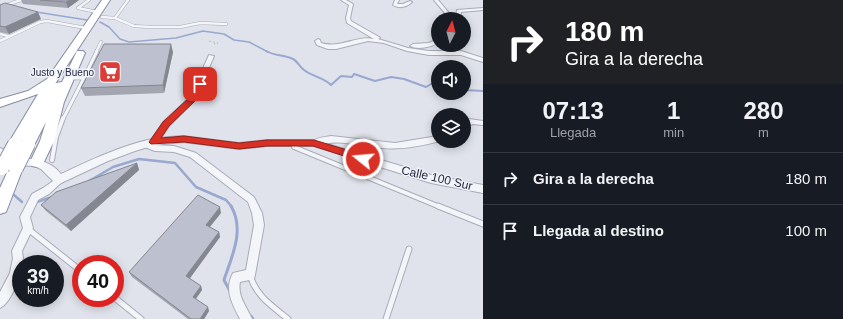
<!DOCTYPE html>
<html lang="es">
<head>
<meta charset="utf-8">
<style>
	body { margin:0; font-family:Helvetica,sans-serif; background:#20242c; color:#f1f3f6; height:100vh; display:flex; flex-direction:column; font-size:15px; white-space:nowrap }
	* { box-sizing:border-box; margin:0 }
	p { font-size:13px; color:#9ea1a6 }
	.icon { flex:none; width:22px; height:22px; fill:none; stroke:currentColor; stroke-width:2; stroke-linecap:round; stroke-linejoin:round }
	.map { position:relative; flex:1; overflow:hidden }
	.panel { display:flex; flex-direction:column; background:#171b24; width:360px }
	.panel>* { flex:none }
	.banner { background:#202124; color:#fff; overflow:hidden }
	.needle { width:26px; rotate:6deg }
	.controls { position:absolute; left:431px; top:12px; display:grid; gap:8px }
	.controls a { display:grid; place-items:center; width:40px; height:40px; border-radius:50%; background:#171b24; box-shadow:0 2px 10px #0003; font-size:20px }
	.speed { position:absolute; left:12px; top:255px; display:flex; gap:8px; font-size:20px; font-weight:700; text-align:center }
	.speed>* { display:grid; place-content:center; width:52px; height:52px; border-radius:50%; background:#171b24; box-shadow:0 2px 10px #0003; line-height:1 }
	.speed small { font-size:10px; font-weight:400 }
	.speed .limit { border:6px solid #d22; background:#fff; color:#111 }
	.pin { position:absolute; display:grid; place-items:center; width:34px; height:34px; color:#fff; margin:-17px; border-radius:8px; box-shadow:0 2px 6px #0006 }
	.me { position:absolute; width:44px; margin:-22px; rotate:287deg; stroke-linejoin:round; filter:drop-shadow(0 0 3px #0008) }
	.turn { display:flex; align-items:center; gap:14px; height:84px; padding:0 16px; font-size:18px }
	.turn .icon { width:52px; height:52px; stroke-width:2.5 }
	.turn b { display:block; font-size:28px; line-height:34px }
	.eta { display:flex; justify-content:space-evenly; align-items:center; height:68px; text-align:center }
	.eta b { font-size:24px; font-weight:700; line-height:28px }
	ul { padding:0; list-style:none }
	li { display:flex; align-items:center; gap:12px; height:52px; padding:0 16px; border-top:1px solid #363941 }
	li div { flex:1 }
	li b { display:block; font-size:15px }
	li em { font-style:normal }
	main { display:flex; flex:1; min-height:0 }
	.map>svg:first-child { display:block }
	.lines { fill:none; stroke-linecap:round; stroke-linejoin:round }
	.stream-far3 { stroke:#98a8cf; stroke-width:1.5 }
	.stream-far2 { stroke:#98a8cf; stroke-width:2 }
	.stream-far1 { stroke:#98a8cf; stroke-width:2.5 }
	.stream { stroke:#98a8cf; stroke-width:3 }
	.service-far3-casing { stroke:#a8acb9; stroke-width:3.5 }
	.service-far2-casing { stroke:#a8acb9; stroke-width:4.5 }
	.service-far1-casing { stroke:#a8acb9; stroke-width:6 }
	.service-casing { stroke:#a8acb9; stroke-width:7 }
	.minor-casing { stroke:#a8acb9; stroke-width:2 }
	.tertiary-casing { stroke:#a8acb9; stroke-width:2 }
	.trunk-casing { stroke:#868ca3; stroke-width:2 }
	.path { stroke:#bfc1ca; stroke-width:1; stroke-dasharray:2 2; stroke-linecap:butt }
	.service-far3 { stroke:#f4f5f9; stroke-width:2.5 }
	.service-far2 { stroke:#f4f5f9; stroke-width:3 }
	.service-far1 { stroke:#f4f5f9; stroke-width:4 }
	.service { stroke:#f4f5f9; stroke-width:5 }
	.minor { fill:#f4f5f9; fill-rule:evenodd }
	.tertiary { fill:#f4f5f9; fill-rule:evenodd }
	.trunk { fill:#fff; fill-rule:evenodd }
	.trunk-bridge-casing { stroke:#868ca3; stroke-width:16; stroke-linecap:butt }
	.trunk-bridge { stroke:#fff; stroke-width:14 }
	.wall { fill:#a3a5b1 }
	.shaded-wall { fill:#848690 }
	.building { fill:#bdc0ce; stroke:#848690 }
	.route { fill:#d93025; stroke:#8d1f18 }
	.labels { text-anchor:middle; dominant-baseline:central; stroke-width:3; stroke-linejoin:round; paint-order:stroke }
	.far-poi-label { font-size:10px; fill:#272c44; stroke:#f0f2f8; text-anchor:end }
	.street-label { font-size:12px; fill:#272c44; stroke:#f0f2f8 }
</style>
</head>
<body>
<main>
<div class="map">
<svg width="483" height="319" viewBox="0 0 483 319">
	<rect width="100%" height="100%" fill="#e0e3eb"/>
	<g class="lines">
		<path class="stream-far3" d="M36,12L87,20
			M100,22L109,27L120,39L129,42L176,38L203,31L224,34L234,40L249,42L268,52"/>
		<path class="stream-far2" d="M266,51C275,56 285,55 293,59C297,61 300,67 304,70C313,77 323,77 331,85L341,76L352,77L354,74L375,81L391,77L404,79L426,87L438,80
			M464,90L483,91"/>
		<path class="stream-far1" d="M89,181L113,167L139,159L175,163L196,187L226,200L232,207
			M14,195L22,202
			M37,202L52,197"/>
		<path class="stream" d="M231,206C245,230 232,256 224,280L231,293
			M251,316L253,319"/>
		<g class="service-far3-casing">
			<path id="service-far3" d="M89,0L78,8L97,12
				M0,7L21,0
				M102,17L115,18L134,26L150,27H180L200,23L226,24
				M115,18L128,0
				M0,34L8,36
				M0,41L40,22L47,21L86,28
				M96,52L101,42"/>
		</g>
		<g class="service-far2-casing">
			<path id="service-far2" d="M69,78H84L97,51
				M63,119L84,78"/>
		</g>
		<g class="service-far1-casing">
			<path id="service-far1" d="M294,147L440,207
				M52,160L56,137L63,118"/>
		</g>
		<g class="service-casing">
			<path id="service" d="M438,206L483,224
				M28,229L81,271
				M250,275C256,296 272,306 288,319
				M115,298L141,319
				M386,319L409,249"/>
		</g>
		<g class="minor-casing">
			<path id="minor" d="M341,0H346L353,4L350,18L351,21L379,37L380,38L378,39L408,48L429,51H461L483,58V62L461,55H429L407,51L384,43L368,41L336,49H328L317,45L315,41L318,39L320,40L321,43C341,49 356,35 374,39L347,23L346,18L349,5Z
				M395,0H399L397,4H403L410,1L412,2C407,7 399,9 393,5Z
				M434,0H438L454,19H450Z
				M483,8V10L461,12L460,19H456L457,10Z
				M438,39V43C431,47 418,50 410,46L413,44L429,43Z
				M209,55L214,56L196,98L169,126L157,144L154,145L174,146L196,153L254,197L262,213L264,225L255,275L254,279L240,282C237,296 247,307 252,319H240C232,304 224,289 233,273L246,270L254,225L252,213L248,202L190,157L174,152L155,151L142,146L141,144L145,141L151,143V140L163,122L190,97Z
				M469,119L483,121V125L473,124L464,128V123Z
				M331,136L395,143L438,136V141H440C421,146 401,150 382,148C355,146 341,138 314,146L310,143C315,138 324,137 331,136Z
				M59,177L62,178L63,180L62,182L49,194L38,200L30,217L33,228L22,251L23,258L22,264H21C21,276 11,303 0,308V292L10,273L13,258L12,251L23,228L20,217L32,194L43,188Z"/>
		</g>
		<g class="tertiary-casing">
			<path id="tertiary" d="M183,136L239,143L267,140H314L431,175L483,185V193L431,183L314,146H267L239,149L183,142L154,145L135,151L108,161L59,184L55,183L41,169L34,166L14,165L0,157V148C6,150 11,156 17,157C34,160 49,159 61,174C91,160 120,146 152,139C162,137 173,137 183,136Z"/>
		</g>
		<g class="trunk-casing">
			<path id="trunk" d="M102,0H110L55,84L56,83L62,82L77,51H83L85,53L64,102L54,141L42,166L37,167L32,166L30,162L40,141L46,122L33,147L28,149L23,147L22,144L20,147L15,149L10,147L8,144L38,94L0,107V99L28,91L47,79Z
				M16,163L21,164L23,168L6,212L0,214V188L11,164Z"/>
		</g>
		<path class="path" d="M209,41L218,43L214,44H216"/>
		<use href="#service-far3" class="service-far3"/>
		<use href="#service-far2" class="service-far2"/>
		<use href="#service-far1" class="service-far1"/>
		<use href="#service" class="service"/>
		<use href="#minor" class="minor"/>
		<use href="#tertiary" class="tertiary"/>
		<use href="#trunk" class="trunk"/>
		<g class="trunk-bridge-casing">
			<path id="trunk-bridge" d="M2,168L15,144
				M16,168L28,144"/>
		</g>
		<use href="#trunk-bridge" class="trunk-bridge"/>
	</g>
	<path class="wall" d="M21,0H79L68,8L23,4Z
		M0,5L41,19L9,34L0,32Z
		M173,52L164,93L85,96L81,88Z
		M137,163L139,170L71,231L46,211L41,205Z
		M221,213L210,227L219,232L220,237L189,278L201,286L202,290L196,299L209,311L204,319H188L132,277L129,272Z"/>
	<path class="shaded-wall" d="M70,0H79L68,8L66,2Z
		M38,12L41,19L9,34L5,27Z
		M171,44L173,52L164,93L163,85Z
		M137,163L139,170L71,231L66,225Z
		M220,207L221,213L207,230L206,225Z
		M219,232L220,237L188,281L186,276Z
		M201,286L202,290L194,301L193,297Z
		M208,307L209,311L204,319H200Z"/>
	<path class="building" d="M40,0H70L66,2Z
		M5,3L38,12L5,27L0,26V5Z
		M104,44H171L163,85L81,88Z
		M137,163L66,225L41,205L56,192Z
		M198,195L220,207L206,225L219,232L186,276L201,286L193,297L208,307L200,319H191L129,272Z"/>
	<path class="route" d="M198,82L204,84L196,100L169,126L161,138L184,136L239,143L267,140H314L367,156L368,159L363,162L313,146H267L239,149L184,142L151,144L149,142L163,122L190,97Z"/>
	<defs>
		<g id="supermarket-square" transform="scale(1.15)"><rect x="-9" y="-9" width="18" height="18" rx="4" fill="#dd3d38" stroke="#f0f2f8"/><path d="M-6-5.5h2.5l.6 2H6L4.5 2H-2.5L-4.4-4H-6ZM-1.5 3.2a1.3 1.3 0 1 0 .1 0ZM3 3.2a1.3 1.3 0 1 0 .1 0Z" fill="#fff"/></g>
	</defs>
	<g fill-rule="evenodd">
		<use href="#supermarket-square" x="110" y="72"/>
	</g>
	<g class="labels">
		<g class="far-poi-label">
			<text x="94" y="72">Justo y Bueno</text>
		</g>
		<g class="street-label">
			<text transform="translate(437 178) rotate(13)">Calle 100 Sur</text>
		</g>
	</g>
</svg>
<div class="controls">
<a><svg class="needle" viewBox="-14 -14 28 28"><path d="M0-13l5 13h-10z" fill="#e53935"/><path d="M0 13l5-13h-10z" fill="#9ea1a6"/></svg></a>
<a><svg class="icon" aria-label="sound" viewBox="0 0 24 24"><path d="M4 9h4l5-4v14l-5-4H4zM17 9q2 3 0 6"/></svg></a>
<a><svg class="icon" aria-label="layers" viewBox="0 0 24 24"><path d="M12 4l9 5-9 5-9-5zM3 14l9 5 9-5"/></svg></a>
</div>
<div class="speed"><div>39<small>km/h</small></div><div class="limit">40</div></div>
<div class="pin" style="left:200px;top:84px;background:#d93025"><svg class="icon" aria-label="arrive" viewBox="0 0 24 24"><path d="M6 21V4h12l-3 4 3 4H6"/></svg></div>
<svg class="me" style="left:363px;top:159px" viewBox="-20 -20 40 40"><circle r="17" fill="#d93025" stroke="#fff" stroke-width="3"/><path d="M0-11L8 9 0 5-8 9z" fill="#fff"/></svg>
</div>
<section class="panel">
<div class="banner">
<div class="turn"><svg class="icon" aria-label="right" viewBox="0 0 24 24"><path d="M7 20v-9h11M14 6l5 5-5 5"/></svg><div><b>180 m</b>Gira a la derecha</div></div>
</div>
<div class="eta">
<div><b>07:13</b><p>Llegada</p></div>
<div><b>1</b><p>min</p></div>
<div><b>280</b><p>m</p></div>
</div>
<ul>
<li><svg class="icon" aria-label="right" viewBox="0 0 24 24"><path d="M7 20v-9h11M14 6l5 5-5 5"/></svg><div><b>Gira a la derecha</b></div><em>180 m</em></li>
<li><svg class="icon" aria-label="arrive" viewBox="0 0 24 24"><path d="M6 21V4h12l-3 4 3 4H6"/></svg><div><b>Llegada al destino</b></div><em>100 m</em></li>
</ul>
</section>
</main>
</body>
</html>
